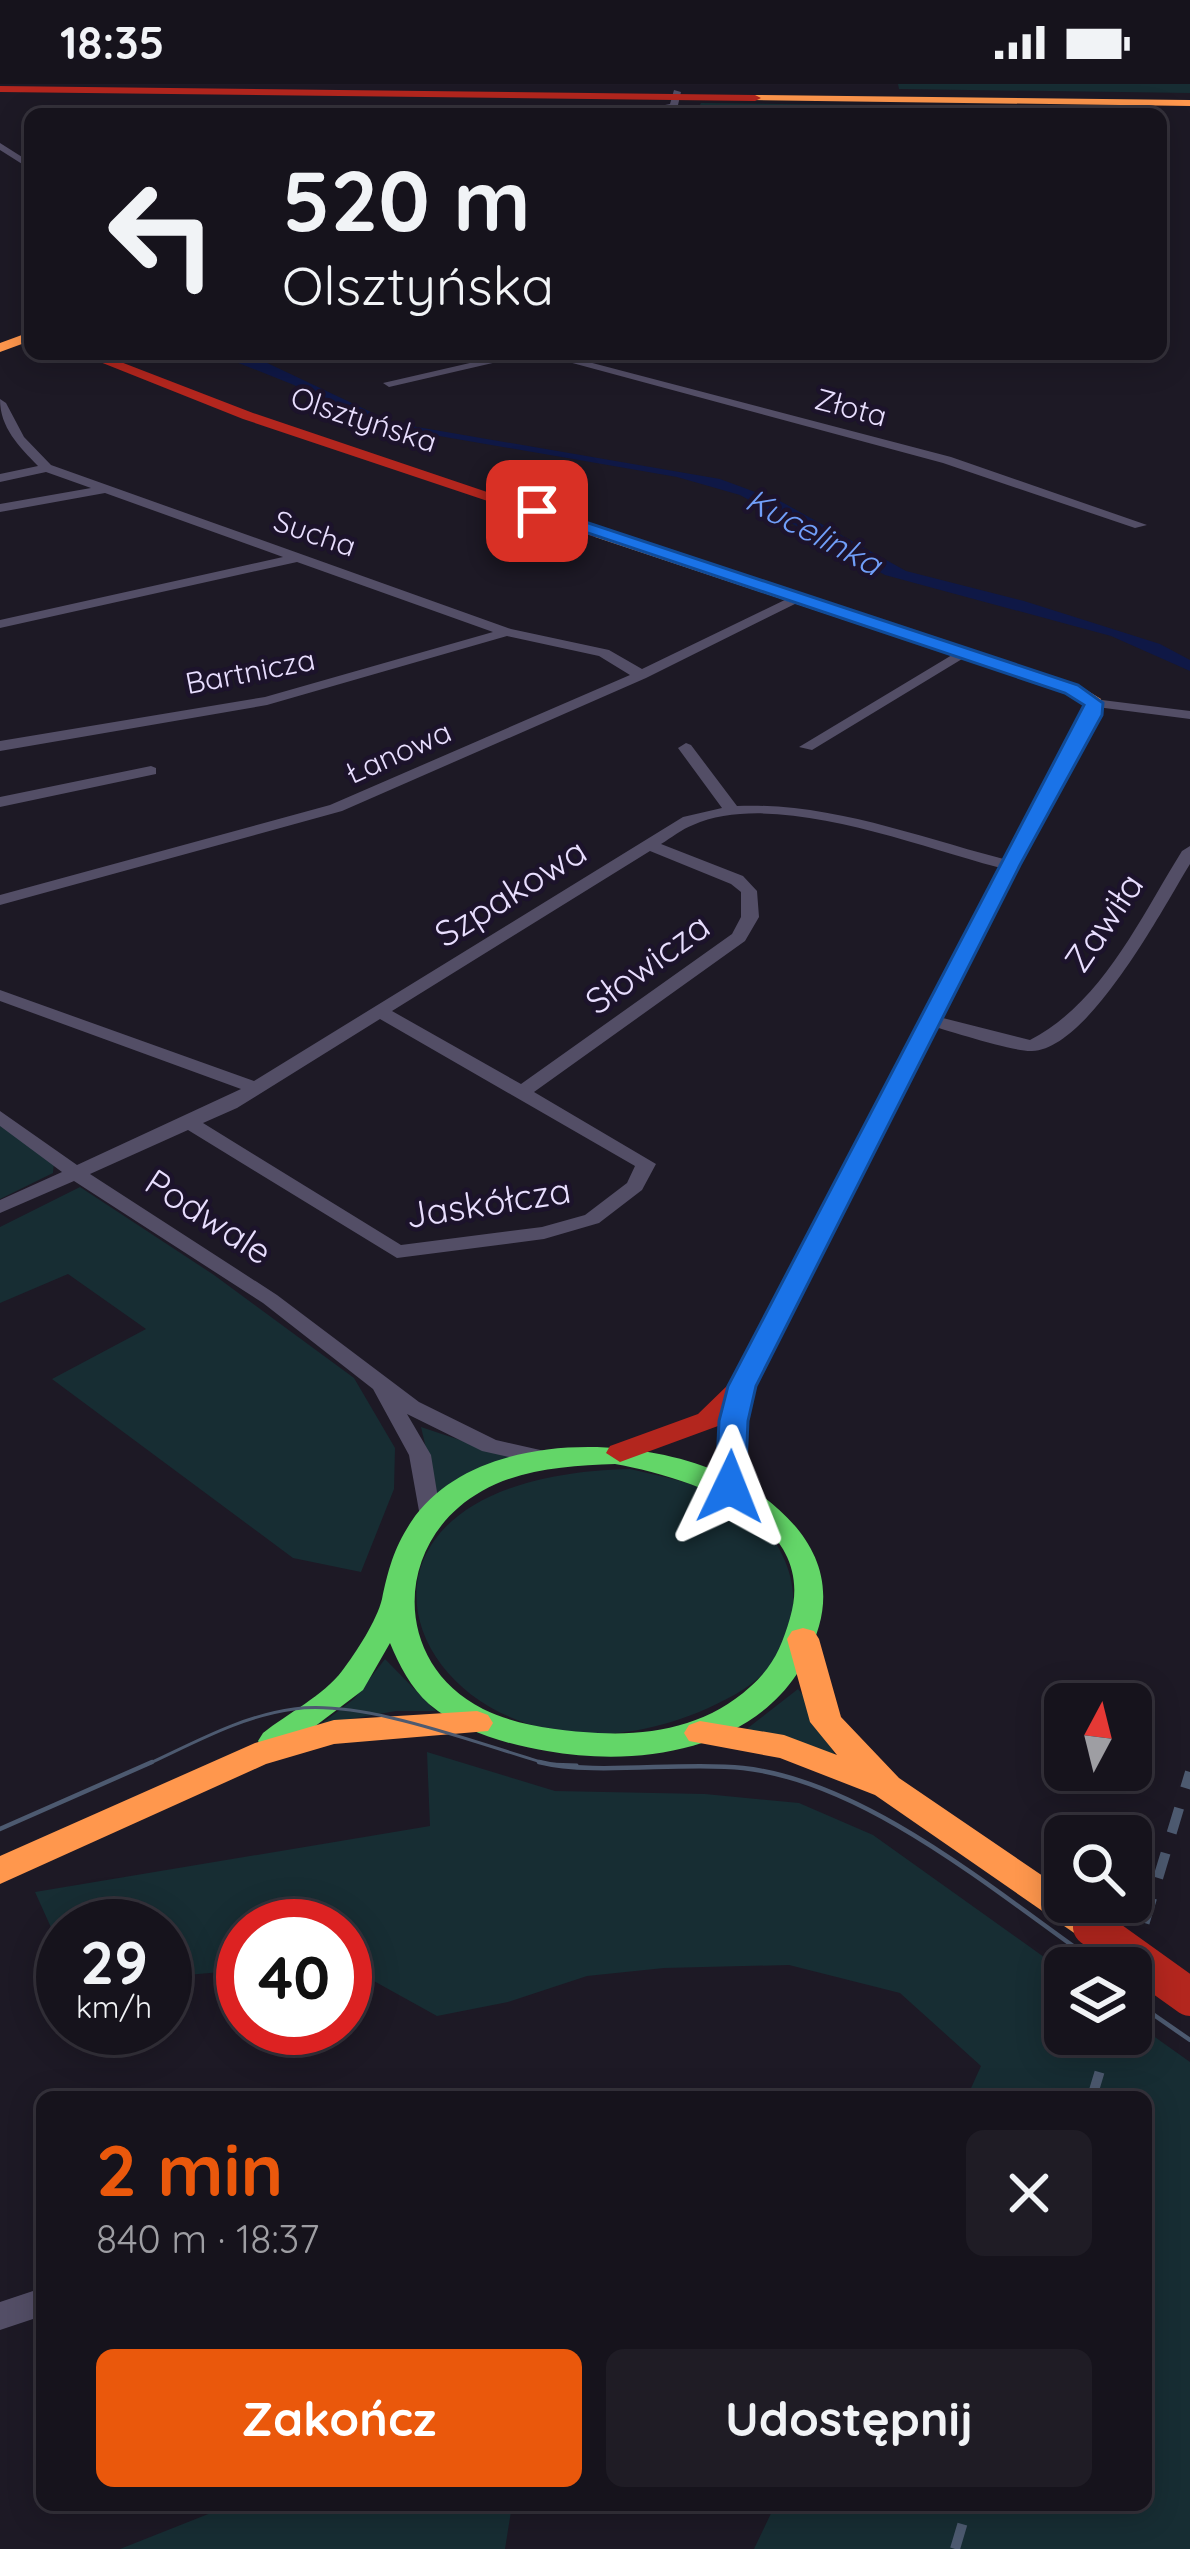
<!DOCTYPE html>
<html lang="pl">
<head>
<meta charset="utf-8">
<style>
	body { margin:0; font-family:Quicksand,sans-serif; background:#1f1c25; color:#f1f3f6; height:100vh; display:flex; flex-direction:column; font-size:45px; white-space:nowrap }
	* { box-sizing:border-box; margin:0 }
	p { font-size:39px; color:#9e9ea3 }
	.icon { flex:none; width:66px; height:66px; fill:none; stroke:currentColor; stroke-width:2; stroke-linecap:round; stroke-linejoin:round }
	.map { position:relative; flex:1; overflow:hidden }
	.sheet { position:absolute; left:36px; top:2007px; width:1116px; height:420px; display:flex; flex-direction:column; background:#16131c; border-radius:18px; box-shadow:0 6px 30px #0003,0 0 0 3px #35323b }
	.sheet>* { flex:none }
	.banner { position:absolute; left:24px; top:24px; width:1143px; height:252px; border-radius:18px; box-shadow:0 6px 30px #0003,0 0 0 3px #35323b; background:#16131c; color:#f1f3f6; overflow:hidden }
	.needle { width:78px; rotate:7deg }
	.controls { position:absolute; left:1044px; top:1599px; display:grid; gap:24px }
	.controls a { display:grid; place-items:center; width:108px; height:108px; border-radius:18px; background:#16131c; box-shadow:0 6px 30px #0003,0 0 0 3px #35323b; font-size:60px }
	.speed { position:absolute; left:36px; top:1815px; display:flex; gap:24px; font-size:60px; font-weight:700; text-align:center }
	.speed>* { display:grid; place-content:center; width:156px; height:156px; border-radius:50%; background:#16131c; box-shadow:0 6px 30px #0003,0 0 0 3px #35323b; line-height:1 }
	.speed small { font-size:30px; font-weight:400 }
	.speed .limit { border:18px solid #d22; background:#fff; color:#111 }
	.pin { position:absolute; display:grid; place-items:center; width:102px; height:102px; color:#fff; margin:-51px; border-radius:24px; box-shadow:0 6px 18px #0006 }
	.me { position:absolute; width:132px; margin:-66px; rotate:2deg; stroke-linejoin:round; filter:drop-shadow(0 0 9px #0008) }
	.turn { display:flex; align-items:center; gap:42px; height:252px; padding:0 60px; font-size:54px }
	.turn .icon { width:156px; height:156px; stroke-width:2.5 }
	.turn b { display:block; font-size:84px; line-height:102px }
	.round { display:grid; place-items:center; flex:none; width:126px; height:126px; border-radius:18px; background:#1f1c25 }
	.summary { display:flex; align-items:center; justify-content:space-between; height:204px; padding:0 60px }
	h1 { font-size:72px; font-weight:800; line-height:90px; color:#ea580c }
	.primary-button { display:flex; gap:24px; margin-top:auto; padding:24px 60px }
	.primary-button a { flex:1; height:138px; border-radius:18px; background:#ea580c; color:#fff; font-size:48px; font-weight:800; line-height:138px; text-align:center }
	.primary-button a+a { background:#1f1c25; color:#f1f3f6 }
	.status { display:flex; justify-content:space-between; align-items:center; height:84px; padding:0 60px; background:#16131c; direction:ltr }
	.status svg { height:33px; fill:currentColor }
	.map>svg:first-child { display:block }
	.green { fill:#172d33 }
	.water { fill:#0f1846 }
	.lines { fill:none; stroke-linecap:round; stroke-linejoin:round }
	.street { fill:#534e66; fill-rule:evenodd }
	.fast { fill:#63d668; fill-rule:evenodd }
	.slow { fill:#ff974d; fill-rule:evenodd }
	.jam { fill:#b3261e; fill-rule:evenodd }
	.tram-far1 { stroke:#4d5a70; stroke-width:3 }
	.tram { stroke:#4d5a70; stroke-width:4.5 }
	.rail { stroke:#4d5a70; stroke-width:10; stroke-dasharray:26 21; stroke-linecap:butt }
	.jam-bridge { stroke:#b3261e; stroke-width:38 }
	.route { fill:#1a73e8; stroke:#114b97; stroke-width:3 }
	.labels { text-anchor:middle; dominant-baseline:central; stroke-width:9; stroke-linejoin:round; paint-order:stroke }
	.far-street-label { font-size:30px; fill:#e8defe; stroke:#1c132b }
	.far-water-label { font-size:33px; font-style:italic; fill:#719ff9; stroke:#1c132b }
	.street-label { font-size:36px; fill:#e8defe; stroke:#1c132b }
</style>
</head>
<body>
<div class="status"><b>18:35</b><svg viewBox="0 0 49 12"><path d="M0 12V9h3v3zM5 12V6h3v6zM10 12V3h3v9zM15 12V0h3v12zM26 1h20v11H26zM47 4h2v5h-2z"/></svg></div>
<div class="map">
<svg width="1190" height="2465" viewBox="0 0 1190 2465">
	<rect width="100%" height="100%" fill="#1d1925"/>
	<path class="green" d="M898,0H1190V9L899,5Z
		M701,19L952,22L954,30H695Z
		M0,1040L54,1077L53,1089L0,1115Z
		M80,1103L214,1191L354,1294L395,1364L394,1405L361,1488L293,1474L52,1295L146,1245L68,1190L0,1219V1143Z
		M421,1343L514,1374L478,1386L437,1411Z
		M630,1385C662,1392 695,1399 725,1414C808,1456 820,1563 736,1610C447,1771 242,1394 630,1385Z
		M385,1575L436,1627H396L321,1640L354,1615Z
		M798,1605L803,1611L835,1671L744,1647Z
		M427,1668L555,1707L705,1710L799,1719L873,1751L1065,1888V1950H1131V1936L1190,1978V2465H754L775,2421H1146V2013H967L981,1982L900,1909L789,1881L664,1884L587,1892L508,1918L437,1932L372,1896L345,1892V1842H243V1886L165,1893V1842H63V1870L35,1808L430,1742Z
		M231,2421H512L505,2465H120Z"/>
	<path class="water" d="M216,270H240L263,277L394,339L720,395L780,417L906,487L1024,517L1160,560L1190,576V587L1111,552L885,491L740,411L677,393L364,339L294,301Z"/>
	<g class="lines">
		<path class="street" d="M674,6L681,8L678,21L667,27L577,30L665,21L670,20Z
			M0,59L30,78V85L0,66Z
			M509,270H531L389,303L383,299Z
			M539,270H558L951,373L1147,441L1135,444L943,379Z
			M0,315L6,319L24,353L51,381L511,545L609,566L642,585L793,512L805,515L646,594L342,727L0,821V811L330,721L630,591L599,572L507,552L267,621L0,667V657L265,613L493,548L297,478L0,544V536L283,473L105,409L0,428V420L91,404L46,388L0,398V390L38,382C19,362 0,344 0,315Z
			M962,565L967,566V572L812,666L799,663Z
			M1094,615L1190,627V635L1089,622L1087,619Z
			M686,659L691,661L737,722C833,718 922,755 1015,778L1017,781L1009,786C923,765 777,704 693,741C682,745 671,754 661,760L743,792L757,807L759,833L745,857L534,1008L656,1080L642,1106L599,1139L544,1155L397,1174L188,1046L90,1090L277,1211L419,1318L496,1356L558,1370L561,1375L558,1380L550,1382L482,1367L407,1330L431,1371L441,1433L437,1438H421L409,1371L373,1305L263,1219L74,1097L0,1129V1116L62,1088L0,1042V1027L77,1081L241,1005L0,917V906L254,997L683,733L722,724L678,664ZM650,767L731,800L741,808V833L732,850L521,1000L392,927ZM380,935L635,1082L627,1099L585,1131L542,1143L401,1161L203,1039L237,1024Z
			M151,682L156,684V690L0,723V713Z
			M1190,762V780C1163,824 1089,965 1032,967C1013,968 947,946 925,940L922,936L931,931L1030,956C1103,918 1140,834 1182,767Z
			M42,2204V2232L0,2246V2218Z"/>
		<path class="fast" d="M1018,759L1028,765L756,1302L747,1338L745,1400C795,1432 837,1478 819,1542C785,1660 655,1686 547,1667C506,1660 462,1648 429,1620C411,1604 399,1581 390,1559L363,1606L285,1665L274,1669L263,1665L258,1657L263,1649C287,1630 324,1611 342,1587C356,1569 377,1536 382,1515C388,1486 394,1464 411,1438C471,1348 628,1350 716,1387L719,1338L728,1302L1008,765ZM615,1380C687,1393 820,1434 790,1534C782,1562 773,1583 750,1603C708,1641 654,1652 598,1649C561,1647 517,1642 483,1625C390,1578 394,1456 482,1407C523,1384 570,1382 615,1380Z"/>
		<path class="slow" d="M755,11L1190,16V22L751,16Z
			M30,248V257L0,268V259Z
			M601,444L1078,601L1101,615L1102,631L1025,769H1011L1008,765L1084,621L1064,609L595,453L593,449Z
			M803,1544L814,1547L819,1555L841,1633L899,1694L1065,1807V1818C1084,1818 1100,1825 1109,1843L1104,1853L1092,1857L1080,1853L875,1711L780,1674L689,1657L684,1649L689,1641L700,1637L784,1651L837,1671L810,1638L787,1555L792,1547Z
			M477,1627L488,1631L493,1639L488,1647L334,1660L266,1680L0,1800V1772L255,1659L334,1636Z"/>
		<path class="jam" d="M0,2L755,11L761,14L755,17L0,8Z
			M80,270H100L253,329L609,449L595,453L243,335Z
			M740,1296L754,1305L718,1342L620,1378L606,1369L610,1362L698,1330L730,1299Z"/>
		<path class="tram-far1" d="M146,1681C194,1659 241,1632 294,1625C364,1615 478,1660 548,1680L577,1681"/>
		<path class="tram" d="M539,1678C594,1692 683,1677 743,1684C869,1698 1001,1813 1104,1884
			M0,1745L152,1678
			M1131,1915L1190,1956"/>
		<path class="rail" d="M1131,1884L1190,1688
			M1092,2013L1111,1950
			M955,2465L968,2421"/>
		<path class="jam-bridge" d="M1092,1843L1190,1913"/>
	</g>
	<path class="route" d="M537,422L1078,601L1103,619L1102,631L1020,781L756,1302L748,1337L745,1403L730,1413L716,1403L719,1337L728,1302L1084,621L1065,609L531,430V423Z"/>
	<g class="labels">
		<g class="far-street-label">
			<text transform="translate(851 323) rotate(15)">Złota</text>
			<text transform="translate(364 335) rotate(18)">Olsztyńska</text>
			<text transform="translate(315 449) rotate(19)">Sucha</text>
			<text transform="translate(250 587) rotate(-11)">Bartnicza</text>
			<text transform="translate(398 668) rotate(-24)">Łanowa</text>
		</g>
		<g class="far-water-label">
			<text transform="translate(814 447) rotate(28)">Kucelinka</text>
		</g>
		<g class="street-label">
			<text transform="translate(510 808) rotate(-32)">Szpakowa</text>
			<text transform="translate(1103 838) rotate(-56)">Zawiła</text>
			<text transform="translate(647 879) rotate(-36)">Słowicza</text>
			<text transform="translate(488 1118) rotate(-9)">Jaskółcza</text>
			<text transform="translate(209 1132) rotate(33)">Podwale</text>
		</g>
	</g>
</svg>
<div class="controls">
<a><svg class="needle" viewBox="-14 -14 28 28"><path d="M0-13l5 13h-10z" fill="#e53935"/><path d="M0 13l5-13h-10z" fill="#9e9ea3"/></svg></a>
<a><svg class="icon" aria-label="search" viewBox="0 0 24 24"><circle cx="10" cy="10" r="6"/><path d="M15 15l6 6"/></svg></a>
<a><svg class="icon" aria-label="layers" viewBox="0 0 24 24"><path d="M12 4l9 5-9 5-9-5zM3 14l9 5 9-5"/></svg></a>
</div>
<div class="speed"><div>29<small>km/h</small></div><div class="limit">40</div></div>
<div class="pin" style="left:537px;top:427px;background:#d93025"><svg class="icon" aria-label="arrive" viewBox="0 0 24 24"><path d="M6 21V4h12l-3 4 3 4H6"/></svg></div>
<svg class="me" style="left:730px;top:1403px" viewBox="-20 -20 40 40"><path d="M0-17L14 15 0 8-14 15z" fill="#1a73e8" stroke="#fff" stroke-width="4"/></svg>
<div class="banner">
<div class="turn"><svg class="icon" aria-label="left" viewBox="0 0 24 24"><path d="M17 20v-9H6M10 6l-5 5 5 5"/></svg><div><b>520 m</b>Olsztyńska</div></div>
</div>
<section class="sheet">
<div class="summary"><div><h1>2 min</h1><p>840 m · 18:37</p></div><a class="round"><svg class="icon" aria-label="close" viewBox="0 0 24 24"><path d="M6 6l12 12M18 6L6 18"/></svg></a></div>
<div class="primary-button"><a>Zakończ</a><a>Udostępnij</a></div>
</section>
</div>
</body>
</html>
